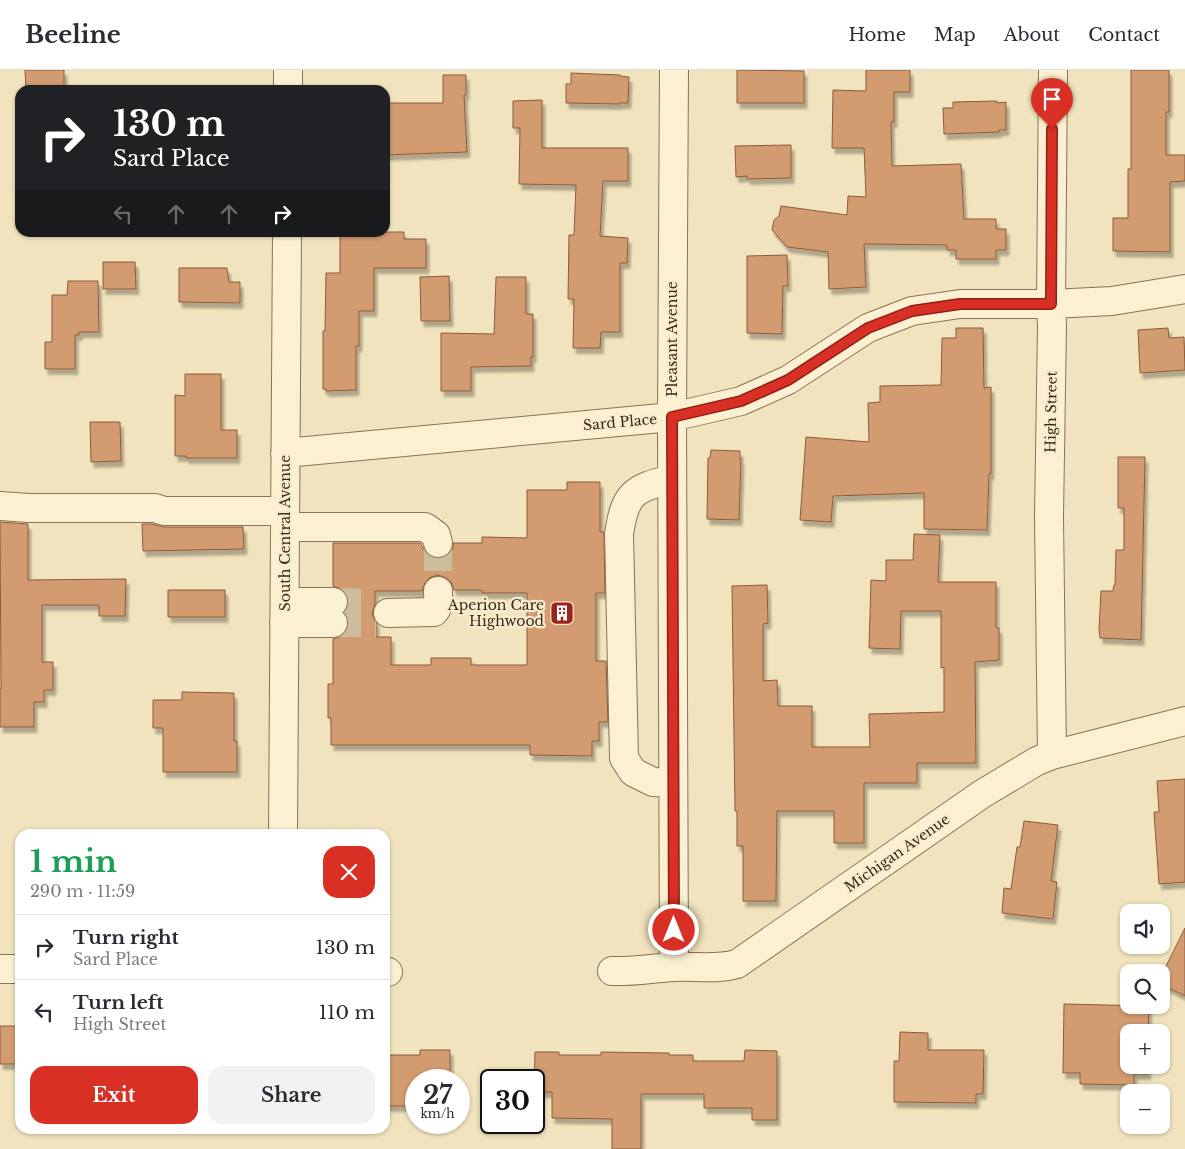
<!DOCTYPE html>
<html lang="en">
<head>
<meta charset="utf-8">
<style>
	body { margin:0; font-family:"Libre Baskerville",serif; background:#f2f2f3; color:#2b2b33; height:100vh; display:flex; flex-direction:column; font-size:19px; white-space:nowrap }
	* { box-sizing:border-box; margin:0 }
	p { font-size:16px; color:#7c7c81 }
	.icon { flex:none; width:28px; height:28px; fill:none; stroke:currentColor; stroke-width:2; stroke-linecap:round; stroke-linejoin:round }
	.map { position:relative; flex:1; overflow:hidden }
	.drawer { position:absolute; left:15px; top:759px; width:375px; height:305px; display:flex; flex-direction:column; background:#fff; border-radius:15px; box-shadow:0 1px 4px #0004 }
	.drawer>* { flex:none }
	.hud { position:absolute; left:15px; top:15px; width:375px; height:152px; border-radius:15px; box-shadow:0 1px 4px #0004; background:#202124; color:#fff; overflow:hidden }
	.controls { position:absolute; left:1120px; top:834px; display:grid; gap:10px }
	.controls a { display:grid; place-items:center; width:50px; height:50px; border-radius:10px; background:#fff; box-shadow:0 1px 4px #0004; font-size:25px }
	.speed { position:absolute; left:405px; top:999px; display:flex; gap:10px; font-size:25px; font-weight:700; text-align:center }
	.speed>* { display:grid; place-content:center; width:65px; height:65px; border-radius:50%; background:#fff; box-shadow:0 1px 4px #0004; line-height:1 }
	.speed small { font-size:12px; font-weight:400 }
	.speed .limit { border:2px solid #111; border-radius:8px; background:#fff; color:#111 }
	.pin { position:absolute; display:grid; place-items:center; width:42px; height:42px; color:#fff; margin:-51px -21px; border-radius:50% 50% 50% 0; rotate:-45deg; box-shadow:0 0 5px #0007 }
	.pin .icon { rotate:45deg }
	.me { position:absolute; width:55px; margin:-28px; rotate:0deg; stroke-linejoin:round; filter:drop-shadow(0 0 4px #0008) }
	.turn { display:flex; align-items:center; gap:18px; height:105px; padding:0 15px; font-size:22px }
	.turn .icon { width:65px; height:65px; stroke-width:2.5 }
	.turn b { display:block; font-size:35px; line-height:42px }
	.lanes { display:flex; align-items:center; height:48px; padding:0 15px; background:#0003; justify-content:center; gap:25px; direction:ltr }
	.lanes .off { opacity:.35 }
	.round { display:grid; place-items:center; flex:none; width:52px; height:52px; border-radius:15px; background:#f2f2f3 }
	.summary { display:flex; align-items:center; justify-content:space-between; height:85px; padding:0 15px }
	h1 { font-size:30px; font-weight:700; line-height:38px; color:#1e9e55 }
	.action { display:flex; gap:10px; margin-top:auto; padding:10px 15px }
	.action a { flex:1; height:58px; border-radius:15px; background:#d93025; color:#fff; font-size:20px; font-weight:700; line-height:58px; text-align:center }
	.action a+a { background:#f2f2f3; color:#2b2b33 }
	ul { padding:0; list-style:none }
	li { display:flex; align-items:center; gap:15px; height:65px; padding:0 15px; border-top:1px solid #e1e1e2 }
	li div { flex:1 }
	li b { display:block; font-size:19px }
	li em { font-style:normal }
	header { display:flex; align-items:center; gap:30px; box-sizing:border-box; height:70px; padding:0 25px; background:#fff; border-bottom:1px solid #e1e1e2 }
	header strong { font-size:24px }
	nav { display:flex; gap:28px; margin-inline-start:auto; font-size:18px }
	.map>svg:first-child { display:block }
	.building { fill:#d29b70; stroke:#8b5b39; fill-rule:evenodd; filter:url(#shadow) }
	.lines { fill:none; stroke-linecap:round; stroke-linejoin:round }
	.minor-tunnel { stroke:#ccbe9d; stroke-width:28; stroke-dasharray:28 14; stroke-linecap:butt }
	.minor-casing { stroke:#8a7255; stroke-width:30 }
	.minor { stroke:#fbf0d1; stroke-width:28 }
	.route-casing { stroke:#8d1f18; stroke-width:12 }
	.route { stroke:#d93025; stroke-width:9 }
	.labels { text-anchor:middle; dominant-baseline:central; stroke-width:4.5; stroke-linejoin:round; paint-order:stroke }
	.street-label { font-size:14px; fill:#382a1b; stroke:#f8eccd }
	.poi-label { font-size:14px; fill:#382a1b; stroke:#f8eccd; text-anchor:end }
</style>
</head>
<body>
<header>
<strong>Beeline</strong>
<nav><a>Home</a><a>Map</a><a>About</a><a>Contact</a></nav>
</header>
<div class="map">
<svg width="1185" height="1079" viewBox="0 0 1185 1079">
	<defs>
		<filter id="shadow"><feDropShadow dx="3" dy="5.5" stdDeviation="1" flood-color="#0004"/></filter>
	</defs>
	<rect width="100%" height="100%" fill="#f1e3bd"/>
	<path class="building" d="M25,0H64V20H26Z
		M737,0L804,1V33H737Z
		M866,0H910V22H894V52H891L892,96L961,94L964,149H996V159H1006V180H996V189H956V180H947V175L864,174L866,217L829,219L828,182L787,177L772,160L774,150L779,146L781,136L847,145L848,126L866,127L864,78H832L833,20L866,21Z
		M1131,0H1169V42H1166V85H1185V111L1170,112V182L1113,181V148H1128V99H1131Z
		M571,3L620,5V6L629,7L628,33H619V34L566,33V14H571Z
		M443,5H466V25H464L467,82L385,85V33H443Z
		M542,30V78H628V111H603L600,166L628,168L627,193H620V262H601L600,278H573L574,229H568L569,165H574L576,115L519,114L520,58H513V31Z
		M997,31V33L1006,32V60H999V62L944,64L943,38H953V32Z
		M791,75V108L747,109V106L736,107L735,76Z
		M340,162H404V169H426V198H374V241H359V276H356V320L326,321V319H323V261H325L326,203H340Z
		M787,185L788,216H783L782,264L747,263V186Z
		M103,192H135L136,219H103Z
		M179,198H227L229,212H240V233L179,232Z
		M449,206L450,251H421L420,207Z
		M496,207H526V244H533V287H531V296L471,297V321H441V263L494,264Z
		M68,211H98L99,262H79V265H75V299H45V272H52V225H67Z
		M956,258H983L984,318L991,317V404H989L987,460L924,459V423L833,426L831,452L800,450L806,367L869,372L868,333L880,332V316L941,315L942,268H956Z
		M1168,258L1169,268L1184,267L1185,300L1140,303L1138,260Z
		M185,304H221V360H237V388H186V386H175V325L185,326Z
		M90,352H120L121,391L91,392Z
		M711,380L740,381V389H741L739,450L707,449L708,388H710Z
		M1118,387H1145L1141,570L1100,568L1099,559L1101,521H1113L1114,515H1115L1116,480H1124V438H1118Z
		M567,412H600V462H604L605,523H596V591H606L608,652H599V671H592V686L530,685V675H331V648H328V614H333V569L341,566L347,560L349,553L347,546L344,542L349,532L347,525L341,519L333,516V473H420L427,484L434,488H441L449,484L453,478V473H482V467L527,468V420H567ZM438,505L446,508L451,512L454,520H482V523H527V595H471V588H431V595H391V567H376V552L372,544L375,534V521H422L425,513L429,508Z
		M0,452L28,454V510L126,509L125,546H99V535H42V592H53V620H44V632H34V657H0V619H1Z
		M142,454H152L164,457H243L244,479L143,481Z
		M914,464L940,465L938,512H996V558H999V590L975,592L976,693H917V713H864V773H834V741H777L776,831H743V776H737V741H735L732,516L767,515L768,553L763,554V611L777,610L778,636H812V677H870L869,644L944,642V597L941,598V541H901L900,579L869,578L871,510L886,511V490H913Z
		M168,520H225V547H168Z
		M182,622L234,623V671H237V702H163V658H153V630H182Z
		M1185,709V812L1159,814L1154,742H1159L1157,711Z
		M1024,751L1058,755L1051,811L1057,812L1053,849L1002,843L1004,818L1011,819L1017,777H1020Z
		M1185,858V926L1161,914V906Z
		M1064,934L1149,936L1148,962H1129V995H1148V1004H1134V1015L1080,1014V1003H1063Z
		M0,956H20V994H0Z
		M900,962L928,963V980H984L983,1024H976V1033L894,1032V991H899Z
		M420,980H450V1010H416V1036H385V985H420Z
		M745,980L777,981V1050H752V1038H704V1024H641V1079H612V1049L552,1048V1022H534L535,982H559V985H601V982L669,983V985H693V991H744Z"/>
	<g class="lines">
		<path class="minor-tunnel" d="M438,473V521
			M333,532L375,533
			M333,553H376"/>
		<g class="minor-casing">
			<path id="minor" d="M674,0L672,347L674,897
				M288,20V0
				M285,383L672,347L741,331L788,310L868,258L912,241L960,234H1051L1112,231L1185,219
				M672,409C633,418 625,424 619,464L624,688L633,702L653,712L673,713
				M0,436L29,438H155L164,441H285
				M285,457H425L436,465L438,473
				M285,532H333
				M388,543L434,542C440,536 438,529 438,521
				M284,553H333
				M1052,685L1049,447L1052,256L1051,234L1053,0
				M283,764L287,162
				M0,899H20
				M612,901C634,902 653,898 675,897C696,896 716,900 737,894L982,724L1037,691L1052,685L1185,651
				M385,902H388"/>
		</g>
		<use href="#minor" class="minor"/>
	</g>
	<g class="lines">
		<g class="route-casing">
			<path id="route" d="M674,860L672,347L741,331L788,310L868,258L912,241L960,234H1051L1052,59"/>
		</g>
		<use href="#route" class="route"/>
	</g>
	<defs>
		<g id="building-square" transform="scale(1.25)"><rect x="-9" y="-9" width="18" height="18" rx="4" fill="#9d2321" stroke="#f8eccd"/><path d="M-4-6H4V6H1V3H-1V6H-4ZM-2.5-4.3h1.7v1.8h-1.7ZM.8-4.3h1.7v1.8H.8ZM-2.5-1h1.7V.8h-1.7ZM.8-1h1.7V.8H.8Z" fill="#fff"/></g>
	</defs>
	<g fill-rule="evenodd">
		<use href="#building-square" x="562" y="543"/>
	</g>
	<g class="labels">
		<g class="street-label">
			<text transform="translate(672 269) rotate(-90)">Pleasant Avenue</text>
			<text transform="translate(1051 342) rotate(-89)">High Street</text>
			<text transform="translate(620 352) rotate(-5)">Sard Place</text>
			<text transform="translate(285 463) rotate(-90)">South Central Avenue</text>
			<text transform="translate(897 783) rotate(-35)">Michigan Avenue</text>
		</g>
		<g class="poi-label">
			<text x="544" y="535">Aperion Care<tspan x="544" dy="16">Highwood</tspan></text>
		</g>
	</g>
</svg>
<div class="controls">
<a><svg class="icon" aria-label="sound" viewBox="0 0 24 24"><path d="M4 9h4l5-4v14l-5-4H4zM17 9q2 3 0 6"/></svg></a>
<a><svg class="icon" aria-label="search" viewBox="0 0 24 24"><circle cx="10" cy="10" r="6"/><path d="M15 15l6 6"/></svg></a>
<a>+</a>
<a>−</a>
</div>
<div class="speed"><div>27<small>km/h</small></div><div class="limit">30</div></div>
<div class="pin" style="left:1052px;top:59px;background:#d93025"><svg class="icon" aria-label="arrive" viewBox="0 0 24 24"><path d="M6 21V4h12l-3 4 3 4H6"/></svg></div>
<svg class="me" style="left:674px;top:860px" viewBox="-20 -20 40 40"><circle r="17" fill="#d93025" stroke="#fff" stroke-width="3"/><path d="M0-11L8 9 0 5-8 9z" fill="#fff"/></svg>
<div class="hud">
<div class="turn"><svg class="icon" aria-label="right" viewBox="0 0 24 24"><path d="M7 20v-9h11M14 6l5 5-5 5"/></svg><div><b>130 m</b>Sard Place</div></div>
<div class="lanes"><svg class="icon off" aria-label="left" viewBox="0 0 24 24"><path d="M17 20v-9H6M10 6l-5 5 5 5"/></svg><svg class="icon off" aria-label="ahead" viewBox="0 0 24 24"><path d="M12 20V5M6 11l6-6 6 6"/></svg><svg class="icon off" aria-label="ahead" viewBox="0 0 24 24"><path d="M12 20V5M6 11l6-6 6 6"/></svg><svg class="icon" aria-label="right" viewBox="0 0 24 24"><path d="M7 20v-9h11M14 6l5 5-5 5"/></svg></div>
</div>
<section class="drawer">
<div class="summary"><div><h1>1 min</h1><p>290 m · 11:59</p></div><a class="round" style="background:#d93025;color:#fff"><svg class="icon" aria-label="close" viewBox="0 0 24 24"><path d="M6 6l12 12M18 6L6 18"/></svg></a></div>
<ul>
<li><svg class="icon" aria-label="right" viewBox="0 0 24 24"><path d="M7 20v-9h11M14 6l5 5-5 5"/></svg><div><b>Turn right</b><p>Sard Place</p></div><em>130 m</em></li>
<li><svg class="icon" aria-label="left" viewBox="0 0 24 24"><path d="M17 20v-9H6M10 6l-5 5 5 5"/></svg><div><b>Turn left</b><p>High Street</p></div><em>110 m</em></li>
</ul>
<div class="action"><a>Exit</a><a>Share</a></div>
</section>
</div>
</body>
</html>
